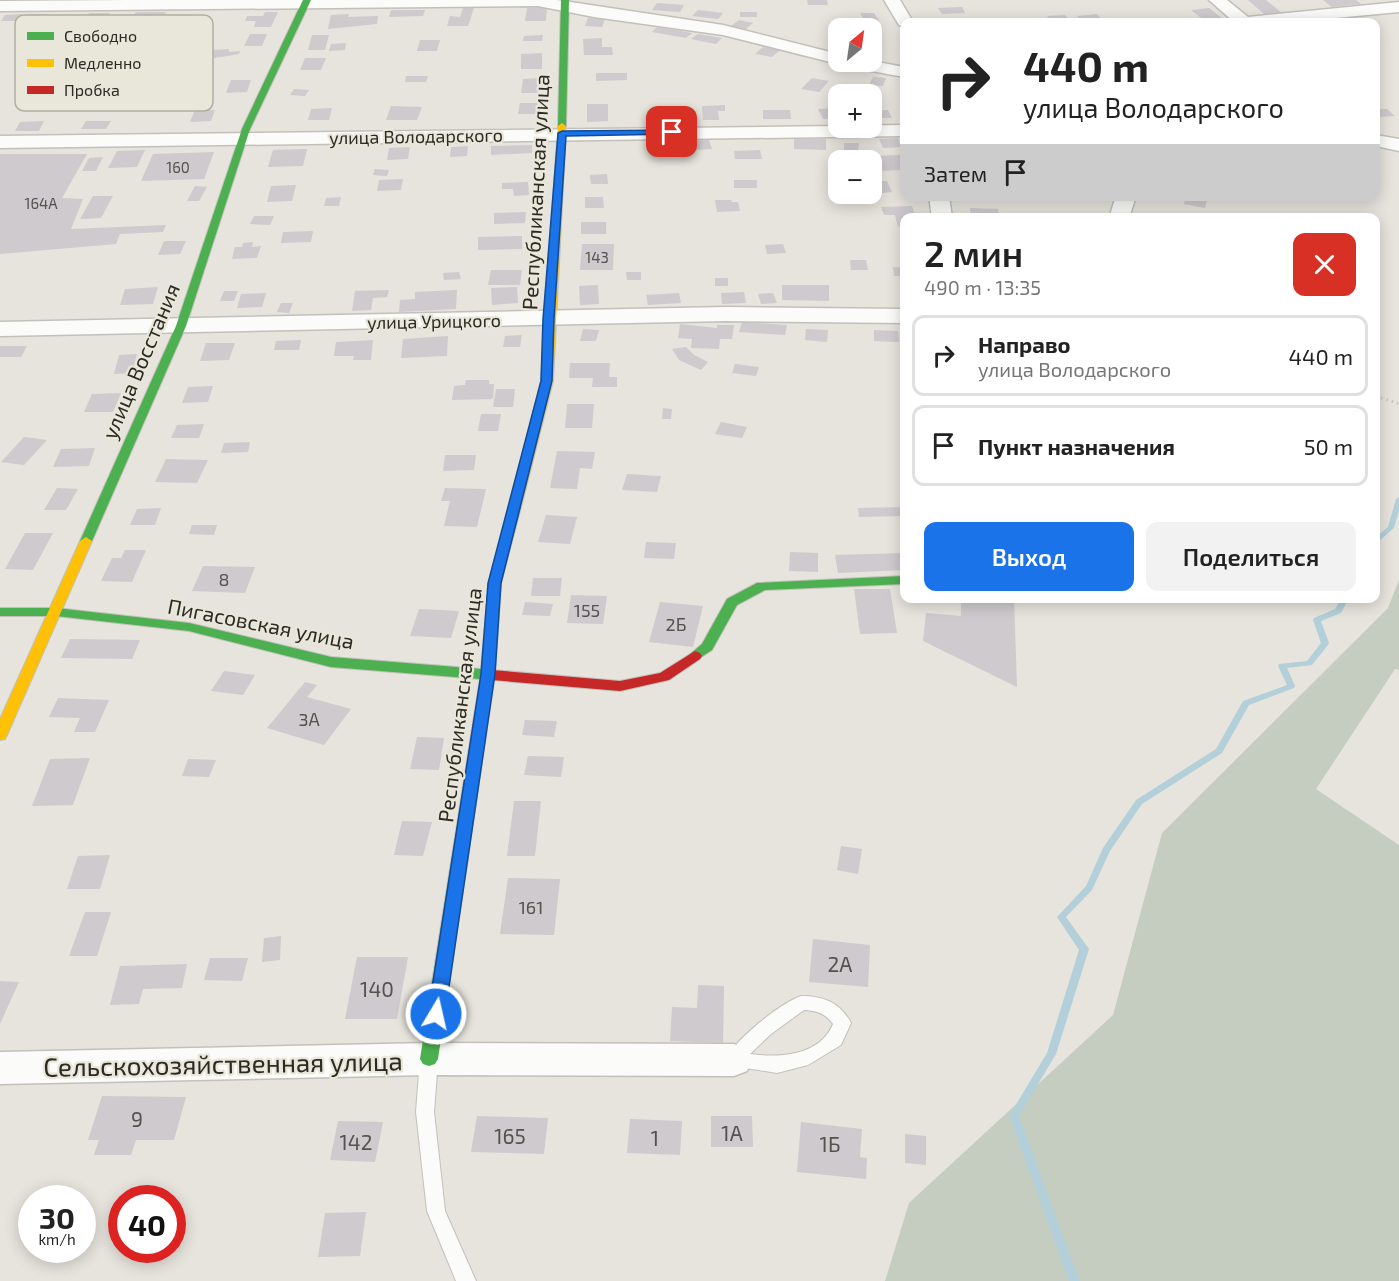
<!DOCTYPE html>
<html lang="ru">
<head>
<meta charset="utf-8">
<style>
	body { margin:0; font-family:"Exo 2",sans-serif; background:#f2f2f2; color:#222; height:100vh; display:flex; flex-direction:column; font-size:22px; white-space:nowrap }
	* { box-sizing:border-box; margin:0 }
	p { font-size:20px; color:#767676 }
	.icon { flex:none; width:33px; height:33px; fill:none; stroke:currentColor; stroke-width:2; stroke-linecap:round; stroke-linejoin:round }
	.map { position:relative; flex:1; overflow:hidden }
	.sheet { position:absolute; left:900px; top:213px; width:480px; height:390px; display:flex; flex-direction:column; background:#fff; border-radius:12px; box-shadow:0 3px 15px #0003 }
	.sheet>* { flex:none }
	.guide { position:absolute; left:900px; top:18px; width:480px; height:183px; border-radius:12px; box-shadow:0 3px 15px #0003; background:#fff; color:#222; overflow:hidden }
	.needle { width:39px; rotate:29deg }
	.tools { position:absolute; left:828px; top:18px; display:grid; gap:12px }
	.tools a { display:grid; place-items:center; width:54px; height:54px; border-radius:12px; background:#fff; box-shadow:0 3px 15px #0003; font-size:30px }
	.speed { position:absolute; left:18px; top:1185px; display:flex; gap:12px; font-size:30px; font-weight:700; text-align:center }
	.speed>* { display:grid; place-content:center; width:78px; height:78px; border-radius:50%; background:#fff; box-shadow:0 3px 15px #0003; line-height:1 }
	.speed small { font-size:15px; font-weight:400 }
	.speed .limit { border:9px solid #d22; background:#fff; color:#111 }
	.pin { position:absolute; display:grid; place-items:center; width:51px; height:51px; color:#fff; margin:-26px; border-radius:12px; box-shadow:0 3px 9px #0006 }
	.me { position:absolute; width:66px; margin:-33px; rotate:9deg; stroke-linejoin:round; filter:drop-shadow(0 0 4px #0008) }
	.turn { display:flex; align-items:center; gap:21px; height:126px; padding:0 24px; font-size:27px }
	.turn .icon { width:78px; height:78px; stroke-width:2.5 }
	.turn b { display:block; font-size:42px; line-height:51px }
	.then { display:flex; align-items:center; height:57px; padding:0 24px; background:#0003; gap:12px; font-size:22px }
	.round { display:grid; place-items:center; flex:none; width:63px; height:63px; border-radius:12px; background:#f2f2f2 }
	.head { display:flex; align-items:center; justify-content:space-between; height:102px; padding:0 24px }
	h1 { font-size:36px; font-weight:600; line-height:45px }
	.button { display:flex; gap:12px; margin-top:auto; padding:12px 24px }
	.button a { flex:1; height:69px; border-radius:12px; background:#1a73e8; color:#fff; font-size:24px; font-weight:600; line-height:69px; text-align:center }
	.button a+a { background:#f2f2f2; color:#222 }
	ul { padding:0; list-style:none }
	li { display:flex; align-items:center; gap:18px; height:81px; margin:0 12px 9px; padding:0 12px; border:3px solid #e0e0e0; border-radius:12px }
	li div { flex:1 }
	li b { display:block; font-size:22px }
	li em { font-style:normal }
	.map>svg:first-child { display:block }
	.green { fill:#c4cdbf }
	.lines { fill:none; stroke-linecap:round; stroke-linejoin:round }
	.stream { fill:#b3d0da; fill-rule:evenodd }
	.building { fill:#cecacd }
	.lane-casing { stroke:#c2c0ba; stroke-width:2 }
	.street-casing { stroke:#c2c0ba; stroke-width:3 }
	.fast-casing { stroke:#c2c0ba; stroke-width:2 }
	.slow-casing { stroke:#c2c0ba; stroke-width:2 }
	.jam-casing { stroke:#c2c0ba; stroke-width:2 }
	.path { stroke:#c6c6c3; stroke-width:3; stroke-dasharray:1.5 4; stroke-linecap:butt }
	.lane { fill:#fbfbfa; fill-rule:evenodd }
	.street { fill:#fbfbfa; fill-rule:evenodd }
	.fast { fill:#4caf50; fill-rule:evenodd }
	.slow { fill:#ffc107; fill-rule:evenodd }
	.jam { fill:#c62828; fill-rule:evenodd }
	.route { fill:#1a73e8; stroke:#114b97; stroke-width:1.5 }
	.labels { text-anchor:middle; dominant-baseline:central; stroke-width:4.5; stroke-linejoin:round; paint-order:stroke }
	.far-number-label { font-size:15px; fill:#54524f }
	.far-street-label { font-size:18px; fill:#2b2a25; stroke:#e9e7d9 }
	.number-label { font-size:18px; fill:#54524f }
	.street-label { font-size:21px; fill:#2b2a25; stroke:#e9e7d9 }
	.near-number-label { font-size:21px; fill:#54524f }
	.near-street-label { font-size:26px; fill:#2b2a25; stroke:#e9e7d9 }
	.key { fill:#e9e7d9; stroke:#b0aea3; stroke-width:1.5 }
	.key-label { font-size:16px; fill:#2b2a25 }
</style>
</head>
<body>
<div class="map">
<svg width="1399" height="1281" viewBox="0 0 1399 1281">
	<rect width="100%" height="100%" fill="#e6e4dc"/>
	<path class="green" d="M1399,580V670L1395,669L1316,789L1399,845V1281H885L909,1203L1113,1015L1162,833L1388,608Z"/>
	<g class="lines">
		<path class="stream" d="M1399,497V511L1394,528L1378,542H1376V537L1388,527L1396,499Z
			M1342,598H1349L1341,613L1321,621L1329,643L1328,645L1312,665L1287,668L1295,686L1294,688L1249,705L1222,753L1142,804L1110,851L1092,890L1066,917L1089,949L1056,1054L1019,1116L1079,1279V1281H1069L1009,1116L1047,1053L1079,950L1057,917L1086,886L1103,848L1136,800L1216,749L1243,701L1287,685L1278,666L1279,664L1307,661L1321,643L1313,620L1314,618L1335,609Z"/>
	</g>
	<path class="building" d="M807,0H827L828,5H808Z
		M1248,0H1266L1282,13L1264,14Z
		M1323,0H1356L1361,4L1332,7Z
		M657,3L684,5L680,12L652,10Z
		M962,7L965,13L942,14L938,8Z
		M463,8H474L468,26H447L450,16L460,17Z
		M527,8H547L546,21H525Z
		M1209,8L1223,19L1205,21L1191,10Z
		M391,10H425L423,16L389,17Z
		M698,10L723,13L718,19L692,16Z
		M136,12H166L161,20H130Z
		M265,12H278L271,27H254L256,21H245L247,16H263Z
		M740,12H757V17H740Z
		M89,13H110L107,19H86Z
		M860,13H874L879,21L865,22Z
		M22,14L18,21H1L5,15Z
		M27,14H48L44,20L22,21Z
		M349,14L348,17L378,16L377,24L328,29L331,15Z
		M1097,14L1104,22H1083L1077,16Z
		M1065,15L1071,22H1052L1047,16Z
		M588,18L605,19L602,27L585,26Z
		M739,20L753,23L746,29L731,26Z
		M657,27L692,33L686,38L652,32Z
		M250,34H267L262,46H244Z
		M698,34L722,38L716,44L691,39Z
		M312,35H329L325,50H308Z
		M543,35L542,41H523L524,36Z
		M602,38V47H612L613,55H584L583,39Z
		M420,40H440L437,51H417Z
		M346,43L345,50L329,51L331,44Z
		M763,47L780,50L772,57L755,54Z
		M229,49V52L240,51L239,54L209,59L210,50Z
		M542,53V69H521V54Z
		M305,58H326L321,70H300Z
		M596,73H627V80L596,81Z
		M406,76H428L426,82H405Z
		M873,77L886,78L883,86L869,85Z
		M540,78L538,93H521L523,79Z
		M812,78L829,81L819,92L801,89Z
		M231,80H251L247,92L226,93Z
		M294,89L309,90L305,96L290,95Z
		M520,103H538L536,114H518Z
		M587,104H608V121L587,122Z
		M725,105V111H718L719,120H703L702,106Z
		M391,106L422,107L417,120H386Z
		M332,108L329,120H308L311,109Z
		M834,108L838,119H823L818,109Z
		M1376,109H1387L1395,116L1379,117L1376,114Z
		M195,110H215L211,121L190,122Z
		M763,110H790L791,119H763Z
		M888,110L892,118H875L872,111Z
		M44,121L39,131H15L20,122Z
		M86,121H111L106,129H81Z
		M898,138L901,147L883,148L879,139Z
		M794,139H826V150L794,149Z
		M709,140L712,149L657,152L655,142Z
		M844,143H859L858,151H844Z
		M532,145V153L491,155V146Z
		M468,146L467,156L450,157L451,147Z
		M410,147L408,159L387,160L389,148Z
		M307,149L303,166L268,167L273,150Z
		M145,150L137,167L108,168L117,151Z
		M760,150L762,159H735L734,151Z
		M214,152L204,179L141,181L153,154Z
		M0,154H87L62,198L83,199L71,229L166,225L163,232L120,234L116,244L0,254Z
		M901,155L904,170L878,171L874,156Z
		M103,157L96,171H82L89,158Z
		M375,169L389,170L387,176L373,175Z
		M607,174L608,184H591L590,175Z
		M403,179L401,190L377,191L379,180Z
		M734,180H757V188H734Z
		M872,181H887L892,192L873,194Z
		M528,182L529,195L514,196L513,189H502V183Z
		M296,185L292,201L267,202L271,186Z
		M195,186L207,187L199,201H187Z
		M93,196H113L101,218L80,219Z
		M1186,196L1207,199L1205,208L1184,204Z
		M341,197L339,206H324L326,198Z
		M585,197H603L604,208H585Z
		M715,200H731L732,202H738L740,211L717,212Z
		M912,206L916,218H904V227H898L895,215H884L881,207Z
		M970,208L998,209L999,218L971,217Z
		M526,212L525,223L494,224V213Z
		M254,216H274L270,225L250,224Z
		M581,222H606V234H581Z
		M313,231L311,242L281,243L283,232Z
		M522,236V249L478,250V237Z
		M164,241H186L180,254L158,255Z
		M253,242L252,247L261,246L257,258L232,259L235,247H242L243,243Z
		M582,244H614L613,270H580Z
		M783,244L786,253L767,254L765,245Z
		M850,260H866L868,270H851Z
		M893,267L904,268V285H901L900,276H894Z
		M491,270H522L520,285H488Z
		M459,272L461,279L444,280L443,273Z
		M626,272H641V280H627Z
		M715,278H728V286H715Z
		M598,285L599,304L580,305L579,286Z
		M782,285H829V301L782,300Z
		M158,287L153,304L120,305L125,289Z
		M517,287L518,303L492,305L491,288Z
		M389,290L387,297L373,298L371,310L352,311L355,291Z
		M457,290L456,309L399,312L400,300L415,299V292Z
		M224,291H238L234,301H220Z
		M744,292L746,303L722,304L721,293Z
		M266,293L262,307L237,308L241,294Z
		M679,293L681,303L648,305L646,295Z
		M773,293L777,303L761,304L758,294Z
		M281,303H293L289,313L277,312Z
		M742,322L787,325L785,335L739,332Z
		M680,324L717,328V325H734L732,339H720L719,349L691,348L692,339L678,338Z
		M583,329L599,330L596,341H580Z
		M806,329L828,330L827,342L805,340Z
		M874,330L898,331L899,342L874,341Z
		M522,335L520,347H503L505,336Z
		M448,336L447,356L401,358L403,339Z
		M301,340L299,350H274L276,341Z
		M373,340L371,360H353L354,356H334L336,342Z
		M206,343H235L229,360L200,361Z
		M0,346H27L21,357H0Z
		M686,347L694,355L708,362L701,370L679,360L672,349Z
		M137,354L132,373L114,374L119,355Z
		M570,363H610L609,377H617V387H592L593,378H569Z
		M735,364L759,367L756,376L732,373Z
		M466,380H489V384H494L493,399L452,400L454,386L465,385Z
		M213,386L208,402L182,403L188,387Z
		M496,389H515L513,407H493Z
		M121,393L113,412H84L92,394Z
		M567,404H594L592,428H565Z
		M663,408L672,409L671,419H662Z
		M481,414H501L498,431H478Z
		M721,422L747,427L742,438L715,434Z
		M204,424L199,438H171L177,425Z
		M24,437L47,440L24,465L1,462Z
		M250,442L248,452L221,453L224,443Z
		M95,448L89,466L53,467L61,449Z
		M557,451L595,452L592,469L580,468L577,489L550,488Z
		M445,455H476L474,470L443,471Z
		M166,459L208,460L197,483L155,482Z
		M627,474L661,476L657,492L622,490Z
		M57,488L78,489L66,510H44Z
		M445,488L486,489L477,527L444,526L450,501H441Z
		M904,507V516L859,517L858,508Z
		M161,508L155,525H130L137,509Z
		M546,515L577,517L570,544L538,542Z
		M192,525H217L214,535L189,534Z
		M25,533H53L33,570L5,569Z
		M646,542L676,543L674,559L644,558Z
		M125,550H146L132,582L101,581L112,558H121Z
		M790,552L818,553V572L789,571Z
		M904,553V570L838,573L835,555Z
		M203,566L255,567L245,593L192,591Z
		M533,578H562L560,596H531Z
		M854,589H890L897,633L860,634Z
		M571,595L607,596L603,624L567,623Z
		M961,598H1014L1017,687L923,641L926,613L961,616Z
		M525,602L553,604L550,616L522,615Z
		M660,602L703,606L693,647L649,642Z
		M419,609L459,611L451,638L410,636Z
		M70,639L140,640L132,659L61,658Z
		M224,671L255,675L243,695L211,691Z
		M305,682L317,685L307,697L351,709L324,745L267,728Z
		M58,698L109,700L95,732H74L80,718L49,717Z
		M525,720L557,721L554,737L522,735Z
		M417,737L444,738L439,770L410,769Z
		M528,756L564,757L561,777L524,775Z
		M90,758L73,805L32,806L50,759Z
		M188,759L216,760L209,777L182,776Z
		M514,801H541L535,856H507Z
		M402,821L432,822L423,856L394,855Z
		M841,846L862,849L858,874L837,870Z
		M110,855L100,889H67L78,856Z
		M508,878L560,879L554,935L500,934Z
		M85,912H111L97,956H69Z
		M281,936L280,960L262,962L264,938Z
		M813,939L870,945L868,987L809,982Z
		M357,957H408L397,1019H345Z
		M210,958H248L242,981L204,980Z
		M187,964L182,988L143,989L139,1004L110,1005L120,966Z
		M0,981L19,982L0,1024Z
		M698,985L724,986L723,1043L670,1041L672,1007L697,1008Z
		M102,1096L186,1097L174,1140H136L131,1155H94L99,1140H88Z
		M477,1116L548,1118L544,1154L471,1152Z
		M711,1116H752L753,1147H711Z
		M630,1119L682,1121L680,1155L627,1153Z
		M338,1121L383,1122L375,1162L330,1160Z
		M801,1122L862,1129L860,1157L867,1158L866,1179L797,1172Z
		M905,1134L926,1136V1165L905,1163Z
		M366,1212L360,1256L318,1257L325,1213Z"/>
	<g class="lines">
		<g class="lane-casing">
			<path id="lane" d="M801,996C823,996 840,1002 851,1023L841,1045L808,1065L777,1073L728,1065L725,1060C736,1039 779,1004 801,996ZM804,1010C817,1011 825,1013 833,1024C820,1056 780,1058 750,1054L771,1034Z
				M429,1052L435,1054L438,1059L434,1112L445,1211L476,1281H456L427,1211L416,1112L420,1059L423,1054Z"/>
		</g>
		<g class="street-casing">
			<path id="street" d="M129,0H557L723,25L838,54V62L872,61L904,67V77L850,67L842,63L838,64L723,35L594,17L538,6L0,11V1Z
				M884,0H900L913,22H904V27L899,25Z
				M1209,0H1227L1248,17L1399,2V12L1293,22H1234Z
				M838,126L904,125V136L0,148V136Z
				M1376,135L1399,139V151L1376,146Z
				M929,196H949L952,218H932Z
				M1116,196H1136L1129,218H1109Z
				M726,307L904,309V323L726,321L0,336V322Z
				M429,1043L734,1044L747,1049L752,1060L747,1071L734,1076L429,1075L0,1084V1052Z"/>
		</g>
		<g class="fast-casing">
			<path id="fast" d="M303,0H311L250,129L186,326L92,541L86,545L82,544L80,541L176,326L242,129Z
				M561,0H569L566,126L562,129L558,126Z
				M515,503L521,507L501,583L495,671L499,675L494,679L438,1059L435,1064L429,1066L423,1064L420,1059L480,679L331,667L189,631L56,616H0V608H56L189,623L331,657L481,669L489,583L509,507Z
				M904,576V584L765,590L737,605L712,650L695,661L688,656L702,644L727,599L757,583Z"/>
		</g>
		<g class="slow-casing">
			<path id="slow" d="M562,123L566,126L553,381L521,507L515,511L509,507L541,381L558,126Z
				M86,537L92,541L7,735L5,739L0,740V719L80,541Z"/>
		</g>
		<g class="jam-casing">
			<path id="jam" d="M695,651L700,653L702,656L700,659L669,680L620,691L492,680L485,675L492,670L620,681L660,673Z"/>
		</g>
		<path class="path" d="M1376,396L1399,404"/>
		<use href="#lane" class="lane"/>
		<use href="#street" class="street"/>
		<use href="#fast" class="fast"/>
		<use href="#slow" class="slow"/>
		<use href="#jam" class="jam"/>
	</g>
	<path class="route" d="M672,130L675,131V134L566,136L554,319L552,381L501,583L495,674L445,1014L442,1019L436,1021L430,1019L428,1014L481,674L488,583L541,381L543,319L558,133L562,131Z"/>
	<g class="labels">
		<g class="far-number-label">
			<text x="178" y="167">160</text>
			<text x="41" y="203">164А</text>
			<text x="597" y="257">143</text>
		</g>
		<g class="far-street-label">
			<text transform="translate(416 136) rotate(-1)">улица Володарского</text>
			<text transform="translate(434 321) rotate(-1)">улица Урицкого</text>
		</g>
		<g class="number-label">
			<text x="224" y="579">8</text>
			<text x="587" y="610">155</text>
			<text x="676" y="624">2Б</text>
			<text x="309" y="719">3А</text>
			<text x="531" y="907">161</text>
		</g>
		<g class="street-label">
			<text transform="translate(535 192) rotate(-87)">Республиканская улица</text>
			<text transform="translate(140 361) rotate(-67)">улица Восстания</text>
			<text transform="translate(261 623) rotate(11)">Пигасовская улица</text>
			<text transform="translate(459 705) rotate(-83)">Республиканская улица</text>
		</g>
		<g class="near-number-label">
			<text x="840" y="963">2А</text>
			<text x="377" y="988">140</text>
			<text x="137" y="1118">9</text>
			<text x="732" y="1132">1А</text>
			<text x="510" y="1135">165</text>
			<text x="655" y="1137">1</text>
			<text x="356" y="1141">142</text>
			<text x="830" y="1143">1Б</text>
		</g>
		<g class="near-street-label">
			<text transform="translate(223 1063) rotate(-1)">Сельскохозяйственная улица</text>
		</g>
	</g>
	<rect x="15" y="15" width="198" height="96" rx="9" class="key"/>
	<rect x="27" y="32" width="27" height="8" fill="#4caf50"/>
	<rect x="27" y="59" width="27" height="8" fill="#ffc107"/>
	<rect x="27" y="86" width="27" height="8" fill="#c62828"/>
	<g class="key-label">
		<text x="64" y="42">Свободно</text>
		<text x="64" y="69">Медленно</text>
		<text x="64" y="96">Пробка</text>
	</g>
</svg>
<div class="tools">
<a><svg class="needle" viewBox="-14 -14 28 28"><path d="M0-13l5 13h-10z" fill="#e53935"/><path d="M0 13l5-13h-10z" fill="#767676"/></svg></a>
<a>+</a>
<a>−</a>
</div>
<div class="speed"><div>30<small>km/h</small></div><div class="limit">40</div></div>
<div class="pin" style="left:672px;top:132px;background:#d93025"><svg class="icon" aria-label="arrive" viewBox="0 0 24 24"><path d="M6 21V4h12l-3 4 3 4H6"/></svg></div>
<svg class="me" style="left:436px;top:1014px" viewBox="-20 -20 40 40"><circle r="17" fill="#1a73e8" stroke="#fff" stroke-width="3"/><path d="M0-11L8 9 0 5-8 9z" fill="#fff"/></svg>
<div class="guide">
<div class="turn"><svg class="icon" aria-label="right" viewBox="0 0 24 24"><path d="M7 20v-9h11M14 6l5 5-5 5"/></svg><div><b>440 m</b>улица Володарского</div></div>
<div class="then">Затем<svg class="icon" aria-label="arrive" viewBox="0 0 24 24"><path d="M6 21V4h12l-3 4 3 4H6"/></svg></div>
</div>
<section class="sheet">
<div class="head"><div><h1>2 мин</h1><p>490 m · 13:35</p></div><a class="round" style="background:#d93025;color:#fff"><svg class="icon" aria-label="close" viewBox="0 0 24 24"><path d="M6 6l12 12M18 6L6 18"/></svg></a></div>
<ul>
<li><svg class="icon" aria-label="right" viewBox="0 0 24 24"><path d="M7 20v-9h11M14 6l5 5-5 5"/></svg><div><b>Направо</b><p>улица Володарского</p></div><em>440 m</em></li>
<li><svg class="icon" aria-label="arrive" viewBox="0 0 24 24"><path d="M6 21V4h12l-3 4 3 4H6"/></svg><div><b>Пункт назначения</b></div><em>50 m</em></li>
</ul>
<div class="button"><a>Выход</a><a>Поделиться</a></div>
</section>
</div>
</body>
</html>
